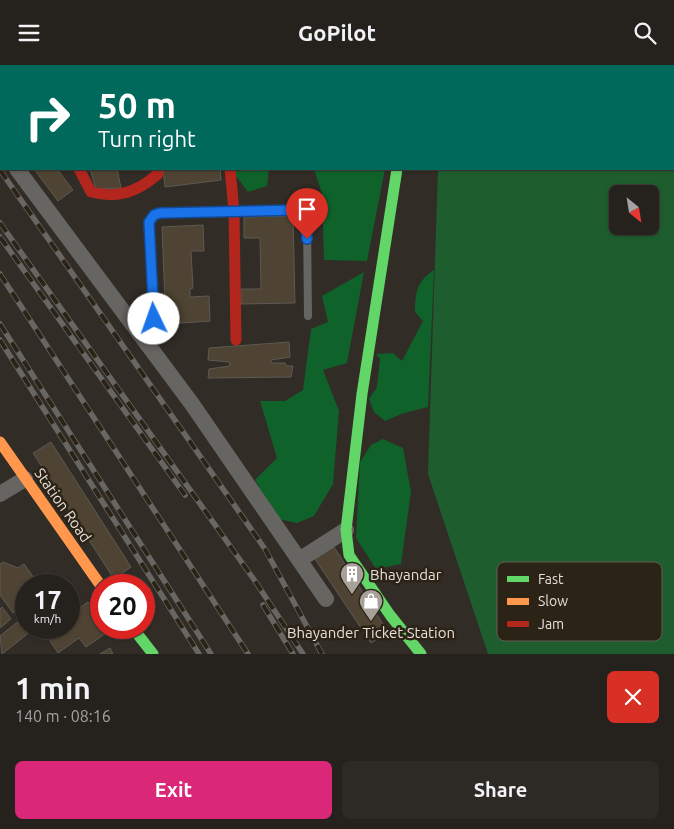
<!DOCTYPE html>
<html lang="en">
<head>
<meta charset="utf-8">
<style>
	body { margin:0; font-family:Ubuntu,sans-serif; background:#2d2925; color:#f1f3f6; height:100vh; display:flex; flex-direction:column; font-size:19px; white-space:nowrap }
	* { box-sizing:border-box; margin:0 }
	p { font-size:16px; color:#a3a3a3 }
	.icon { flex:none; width:28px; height:28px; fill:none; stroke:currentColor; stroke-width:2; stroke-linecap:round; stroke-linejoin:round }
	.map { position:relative; height:589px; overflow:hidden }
	.drawer { display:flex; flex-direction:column; background:#25211c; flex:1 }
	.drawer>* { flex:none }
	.guide { position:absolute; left:0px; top:0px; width:675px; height:105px; box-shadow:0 1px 4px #0004,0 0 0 1px #423e3b; background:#00695c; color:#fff; overflow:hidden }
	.needle { width:32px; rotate:150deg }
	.fabs { position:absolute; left:609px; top:120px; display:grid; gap:10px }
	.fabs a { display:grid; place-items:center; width:50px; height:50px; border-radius:8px; background:#25211c; box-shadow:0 1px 4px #0004,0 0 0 1px #423e3b; font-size:25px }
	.speed { position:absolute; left:15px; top:509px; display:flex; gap:10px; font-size:25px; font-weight:700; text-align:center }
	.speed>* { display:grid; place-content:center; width:65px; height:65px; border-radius:50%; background:#25211c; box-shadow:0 1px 4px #0004,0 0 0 1px #423e3b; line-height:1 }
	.speed small { font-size:12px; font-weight:400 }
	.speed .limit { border:8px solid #d22; background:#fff; color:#111 }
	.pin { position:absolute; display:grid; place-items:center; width:42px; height:42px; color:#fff; margin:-51px -21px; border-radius:50% 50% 50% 0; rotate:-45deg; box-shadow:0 0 5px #0007 }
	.pin .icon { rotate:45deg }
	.me { position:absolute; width:55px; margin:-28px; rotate:357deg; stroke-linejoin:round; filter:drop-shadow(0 0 4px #0008) }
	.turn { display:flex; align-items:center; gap:18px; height:105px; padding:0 15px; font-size:22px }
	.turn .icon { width:65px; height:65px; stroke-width:2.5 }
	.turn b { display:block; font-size:35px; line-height:42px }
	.round { display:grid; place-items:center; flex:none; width:52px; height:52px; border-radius:8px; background:#2d2925 }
	.summary { display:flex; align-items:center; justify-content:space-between; height:85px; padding:0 15px }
	h1 { font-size:30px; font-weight:600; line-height:38px }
	.cta { display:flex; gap:10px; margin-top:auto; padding:10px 15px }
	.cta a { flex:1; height:58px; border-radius:8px; background:#db2777; color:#fff; font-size:20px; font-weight:600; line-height:58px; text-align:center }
	.cta a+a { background:#2d2925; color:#f1f3f6 }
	header { display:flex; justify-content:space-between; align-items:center; height:65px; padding:0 15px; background:#25211c; font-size:22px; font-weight:600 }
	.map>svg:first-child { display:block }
	.green { fill:#1e5d2e; fill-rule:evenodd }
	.forest { fill:#0f622a }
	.building { fill:#4f4433; stroke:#5e5954 }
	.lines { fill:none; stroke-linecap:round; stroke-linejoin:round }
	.lane { stroke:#676562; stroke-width:8 }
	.street { stroke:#676562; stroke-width:16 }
	.fast { stroke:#63d668; stroke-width:11 }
	.slow { stroke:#ff974d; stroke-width:11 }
	.jam { stroke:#b3261e; stroke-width:11 }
	.rail-casing { stroke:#686662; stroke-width:5.5 }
	.rail { stroke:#2c2317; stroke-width:4; stroke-dasharray:11; stroke-linecap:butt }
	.route-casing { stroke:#114b97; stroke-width:12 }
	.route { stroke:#1a73e8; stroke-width:9 }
	.labels { text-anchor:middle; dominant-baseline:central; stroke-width:5; stroke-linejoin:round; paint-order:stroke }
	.street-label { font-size:15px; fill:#e7e0d9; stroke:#2c2317 }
	.poi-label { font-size:15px; fill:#e7e0d9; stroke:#2c2317; text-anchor:start }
	.key { fill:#2c2317; stroke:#645c51; stroke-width:1 }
	.key-label { font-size:14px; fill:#e7e0d9 }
</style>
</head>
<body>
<header><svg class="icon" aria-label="menu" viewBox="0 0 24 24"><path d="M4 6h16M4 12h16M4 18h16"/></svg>GoPilot<svg class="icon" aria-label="search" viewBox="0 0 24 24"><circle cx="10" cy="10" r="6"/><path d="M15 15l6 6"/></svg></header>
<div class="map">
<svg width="674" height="589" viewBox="0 0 674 589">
	<rect width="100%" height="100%" fill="#312c26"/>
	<path class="green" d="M442,0H674V589H488L428,409L438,104H674V1ZM618,129H650V161H618Z"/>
	<path class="forest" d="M235,104H269L267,121L248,127L236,111Z
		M314,104H385L367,196L324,195L322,129Z
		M434,205L428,342L404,348L385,356L374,347L369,334L377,322L380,294L376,289L393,288L402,296L423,256L415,247C415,228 417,216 434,205Z
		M364,207L347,298L323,305L339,346L333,419L314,451L297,458L278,454L255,415L277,393L260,336H285L303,325L311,264L328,257L322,231Z
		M383,374L403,383L411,427L401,499L376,504L356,473L360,397L371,380Z"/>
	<path class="building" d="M34,104H57L73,125L58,136Z
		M90,104H117L121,123L96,124Z
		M163,104H220L221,115L165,122Z
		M293,151L295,238L241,239V224H261L260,173H244V152Z
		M203,160L204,186H191L193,223L190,224V232L209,231L210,256L166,259L162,162Z
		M289,277L290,292L271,295V298H285L287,301H293L291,312L208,313L209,304L230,301L229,297L208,295L209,283Z
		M51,377L131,502L114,514L33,388Z
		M334,482L388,567L371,578L315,494Z
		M3,497L18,503L24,499L39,520H26V538L13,548L0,530V499Z
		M69,531L78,544L88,537L101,555V562H106L109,566L86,582L79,573L58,588L41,562H69Z
		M2,542L11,554L0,563V544Z
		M25,551L26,562L35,563L2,589L0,571Z
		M110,583L113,589H100Z"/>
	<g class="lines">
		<path class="lane" d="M154,254L149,157L154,150L160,148L295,145L302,146L307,154L308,251"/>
		<path class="street" d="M71,0V1
			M221,0V1
			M50,1L54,0
			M411,1V0
			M0,16H1
			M0,81L1,82
			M17,104L192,339L326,534
			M0,429L25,414
			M299,495L346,465"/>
		<path class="fast" d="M397,104L362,329L346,465L349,490L390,550L421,589
			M132,562L153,589"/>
		<path class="slow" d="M0,377L101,521"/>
		<path class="jam" d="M79,104L91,127C118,134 137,127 158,109L157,104
			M230,104L234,146L236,275"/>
		<g class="rail-casing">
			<path id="rail" d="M0,105L265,484L322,589
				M0,158L255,516L303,589
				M0,172L185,430
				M0,209L248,589
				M0,259L211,589
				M0,275L199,589
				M263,540L293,589"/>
		</g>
		<use href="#rail" class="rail"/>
	</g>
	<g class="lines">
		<g class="route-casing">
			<path id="route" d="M154,254L149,157L154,150L160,148L296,145L305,150L307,174"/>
		</g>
		<use href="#route" class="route"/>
	</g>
	<defs>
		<g id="building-pin" transform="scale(1.25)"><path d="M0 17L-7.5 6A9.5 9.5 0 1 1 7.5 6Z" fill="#a7a19a" stroke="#2c2317"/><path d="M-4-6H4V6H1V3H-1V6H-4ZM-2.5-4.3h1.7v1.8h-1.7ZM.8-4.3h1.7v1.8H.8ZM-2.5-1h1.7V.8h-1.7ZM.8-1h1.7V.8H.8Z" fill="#fff"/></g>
		<g id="shop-pin" transform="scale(1.25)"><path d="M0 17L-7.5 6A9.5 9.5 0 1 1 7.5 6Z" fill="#a7a19a" stroke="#2c2317"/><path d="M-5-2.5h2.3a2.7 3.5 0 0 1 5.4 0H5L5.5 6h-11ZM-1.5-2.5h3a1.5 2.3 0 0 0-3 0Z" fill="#fff"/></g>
	</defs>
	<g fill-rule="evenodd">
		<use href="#building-pin" x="352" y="509"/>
		<use href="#shop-pin" x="371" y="536"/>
	</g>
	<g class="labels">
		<g class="street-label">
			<text transform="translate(63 440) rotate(55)">Station Road</text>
		</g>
		<g class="poi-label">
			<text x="370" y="509">Bhayandar</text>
			<text x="371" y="567" text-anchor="middle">Bhayander Ticket Station</text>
		</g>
	</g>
	<rect x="497" y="497" width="165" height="79" rx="8" class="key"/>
	<rect x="507" y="511" width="22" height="6" fill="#63d668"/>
	<rect x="507" y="533" width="22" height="7" fill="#ff974d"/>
	<rect x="507" y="556" width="22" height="6" fill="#b3261e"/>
	<g class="key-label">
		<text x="538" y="519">Fast</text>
		<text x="538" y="541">Slow</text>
		<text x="538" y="564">Jam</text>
	</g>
</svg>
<div class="fabs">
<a><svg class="needle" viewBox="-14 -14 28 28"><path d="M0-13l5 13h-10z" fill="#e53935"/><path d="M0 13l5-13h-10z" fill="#a3a3a3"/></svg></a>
</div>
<div class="speed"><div>17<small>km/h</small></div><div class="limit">20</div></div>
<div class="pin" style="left:307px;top:174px;background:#d93025"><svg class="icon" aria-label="arrive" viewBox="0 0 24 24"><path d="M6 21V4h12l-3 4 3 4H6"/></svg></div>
<svg class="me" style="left:154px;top:254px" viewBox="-20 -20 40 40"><circle r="19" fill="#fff"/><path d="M0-13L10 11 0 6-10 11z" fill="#1a73e8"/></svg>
<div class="guide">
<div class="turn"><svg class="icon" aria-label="right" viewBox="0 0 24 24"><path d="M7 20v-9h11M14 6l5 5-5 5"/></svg><div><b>50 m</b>Turn right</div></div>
</div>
</div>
<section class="drawer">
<div class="summary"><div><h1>1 min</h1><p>140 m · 08:16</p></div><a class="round" style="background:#d93025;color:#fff"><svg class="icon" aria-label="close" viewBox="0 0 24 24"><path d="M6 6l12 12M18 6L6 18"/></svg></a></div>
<div class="cta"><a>Exit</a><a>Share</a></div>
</section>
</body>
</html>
